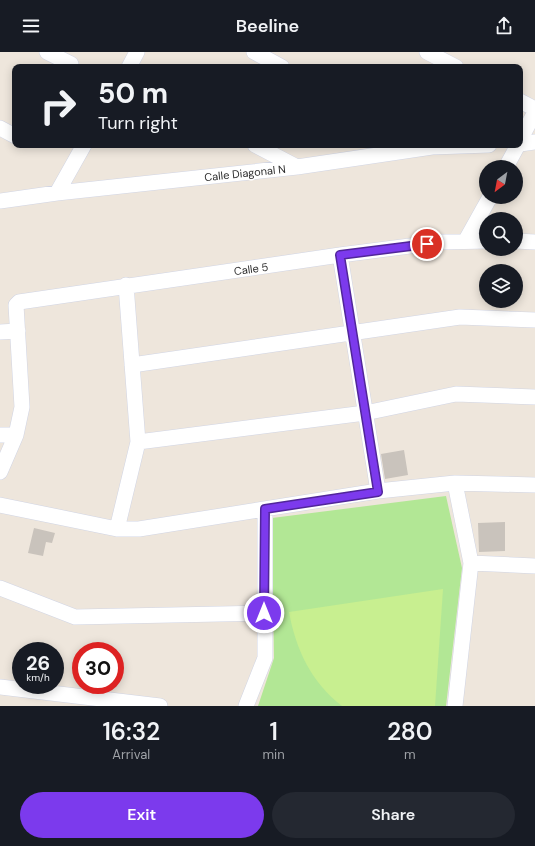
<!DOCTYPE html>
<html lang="en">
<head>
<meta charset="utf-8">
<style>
	body { margin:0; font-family:"DM Sans",sans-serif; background:#242831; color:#f1f3f6; height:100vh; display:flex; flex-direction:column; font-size:15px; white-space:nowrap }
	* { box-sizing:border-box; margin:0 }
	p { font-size:13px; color:#9ea1a6 }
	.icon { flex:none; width:22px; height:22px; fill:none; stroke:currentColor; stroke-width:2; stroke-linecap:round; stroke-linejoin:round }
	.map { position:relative; height:654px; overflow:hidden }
	.side { display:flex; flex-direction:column; background:#171b24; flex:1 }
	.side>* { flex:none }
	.top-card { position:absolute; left:12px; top:12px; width:511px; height:84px; border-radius:8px; box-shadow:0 2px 10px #0003; background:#171b24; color:#f1f3f6; overflow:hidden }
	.needle { width:26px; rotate:212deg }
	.controls { position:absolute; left:479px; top:108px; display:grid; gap:8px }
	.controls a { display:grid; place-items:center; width:44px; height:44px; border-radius:50%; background:#171b24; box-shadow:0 2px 10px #0003; font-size:20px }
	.speed { position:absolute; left:12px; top:590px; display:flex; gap:8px; font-size:20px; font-weight:700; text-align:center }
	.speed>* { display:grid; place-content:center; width:52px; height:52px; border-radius:50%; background:#171b24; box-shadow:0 2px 10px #0003; line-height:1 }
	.speed small { font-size:10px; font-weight:400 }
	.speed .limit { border:6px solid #d22; background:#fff; color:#111 }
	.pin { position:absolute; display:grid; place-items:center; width:34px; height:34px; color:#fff; margin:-17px; border:2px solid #fff; border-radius:50%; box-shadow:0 1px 4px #0007 }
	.me { position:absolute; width:44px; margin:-22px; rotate:0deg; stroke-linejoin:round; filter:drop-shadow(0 0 3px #0008) }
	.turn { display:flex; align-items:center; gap:14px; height:84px; padding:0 20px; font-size:18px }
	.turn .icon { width:52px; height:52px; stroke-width:2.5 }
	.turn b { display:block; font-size:28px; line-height:34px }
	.eta { display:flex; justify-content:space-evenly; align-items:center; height:68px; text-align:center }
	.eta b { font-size:24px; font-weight:600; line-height:28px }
	.action { display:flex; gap:8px; margin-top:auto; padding:8px 20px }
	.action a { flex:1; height:46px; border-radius:24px; background:#7c3aed; color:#fff; font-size:16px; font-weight:600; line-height:46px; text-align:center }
	.action a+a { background:#242831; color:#f1f3f6 }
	header { display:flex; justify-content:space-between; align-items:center; height:52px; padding:0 20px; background:#171b24; font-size:18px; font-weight:600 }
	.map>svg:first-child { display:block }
	.green { fill:#b2e795 }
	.pitch { fill:#c8ef90 }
	.building { fill:#c9c3bc }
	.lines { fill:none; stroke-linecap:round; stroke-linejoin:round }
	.minor-casing { stroke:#d1d5e4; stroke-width:16 }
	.minor { stroke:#fff; stroke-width:15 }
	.route-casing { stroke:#51269a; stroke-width:10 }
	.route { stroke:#7c3aed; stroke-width:7 }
	.labels { text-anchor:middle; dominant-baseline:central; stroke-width:3; stroke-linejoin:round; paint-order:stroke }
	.street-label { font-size:11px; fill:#2b2b2b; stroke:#fff }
</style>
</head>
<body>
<header><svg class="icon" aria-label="menu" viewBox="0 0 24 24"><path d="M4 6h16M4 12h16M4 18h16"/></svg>Beeline<svg class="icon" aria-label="share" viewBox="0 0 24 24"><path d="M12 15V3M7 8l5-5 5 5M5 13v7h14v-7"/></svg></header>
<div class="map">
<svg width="535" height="654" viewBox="0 0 535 654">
	<rect width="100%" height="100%" fill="#eee6dc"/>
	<path class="green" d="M446,444L462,516L446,654H258L274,606L272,466Z"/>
	<path class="pitch" d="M443,537L435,654H342C311,630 296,598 289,560Z"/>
	<path class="building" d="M404,398L408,423L385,427L381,402Z
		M505,470V499L479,500L478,471Z
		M34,476L55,481L52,491L46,490L43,504L28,501Z"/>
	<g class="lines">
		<g class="minor-casing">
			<path id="minor" d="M47,0L71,12
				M254,0L282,15
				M427,0L456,15
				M129,15L137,0
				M520,49L535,57
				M0,76L15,84
				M520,88L535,60
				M520,92L535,90
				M255,93L297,115
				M506,115L518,93
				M57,141L84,93
				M0,149L57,141L297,115L432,95L489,93
				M466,188L490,145
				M516,189L535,190
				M340,203L378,439
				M0,280L18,279
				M132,313L460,265L535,268
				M0,383H16
				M138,390L365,361L456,342L535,345
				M0,420L16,383L22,355L16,253L19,250L340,203L441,190L486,189
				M0,453L117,477H139L378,439L455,431L535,433
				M117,477L138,390L126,233
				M471,511L535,514
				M0,536L75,565L264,561
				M0,635L160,654
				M246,654L265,606V457
				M455,654L471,511L455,431"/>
		</g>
		<use href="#minor" class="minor"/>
	</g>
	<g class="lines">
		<g class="route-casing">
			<path id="route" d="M264,561L265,457L378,440L340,203L427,192"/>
		</g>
		<use href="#route" class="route"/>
	</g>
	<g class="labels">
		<g class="street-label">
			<text transform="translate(245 121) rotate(-6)">Calle Diagonal N</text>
			<text transform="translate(251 217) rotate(-8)">Calle 5</text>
		</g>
	</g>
</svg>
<div class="controls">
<a><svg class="needle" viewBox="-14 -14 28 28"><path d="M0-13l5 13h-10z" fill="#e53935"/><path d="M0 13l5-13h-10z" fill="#9ea1a6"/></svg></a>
<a><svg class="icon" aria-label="search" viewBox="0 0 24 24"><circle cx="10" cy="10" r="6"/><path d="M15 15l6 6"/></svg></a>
<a><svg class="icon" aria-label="layers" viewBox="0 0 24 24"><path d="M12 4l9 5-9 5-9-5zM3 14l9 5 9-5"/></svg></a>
</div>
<div class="speed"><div>26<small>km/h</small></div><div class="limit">30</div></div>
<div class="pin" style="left:427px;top:192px;background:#d93025"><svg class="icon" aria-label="arrive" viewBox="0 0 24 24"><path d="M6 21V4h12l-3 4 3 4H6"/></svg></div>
<svg class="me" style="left:264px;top:561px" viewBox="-20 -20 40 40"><circle r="17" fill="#7c3aed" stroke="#fff" stroke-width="3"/><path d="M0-11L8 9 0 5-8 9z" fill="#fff"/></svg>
<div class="top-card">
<div class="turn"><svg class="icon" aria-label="right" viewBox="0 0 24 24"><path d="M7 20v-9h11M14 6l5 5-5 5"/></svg><div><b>50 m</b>Turn right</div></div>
</div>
</div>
<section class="side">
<div class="eta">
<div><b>16:32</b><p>Arrival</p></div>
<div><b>1</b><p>min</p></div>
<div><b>280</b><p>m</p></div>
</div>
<div class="action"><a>Exit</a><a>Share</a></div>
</section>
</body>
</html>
